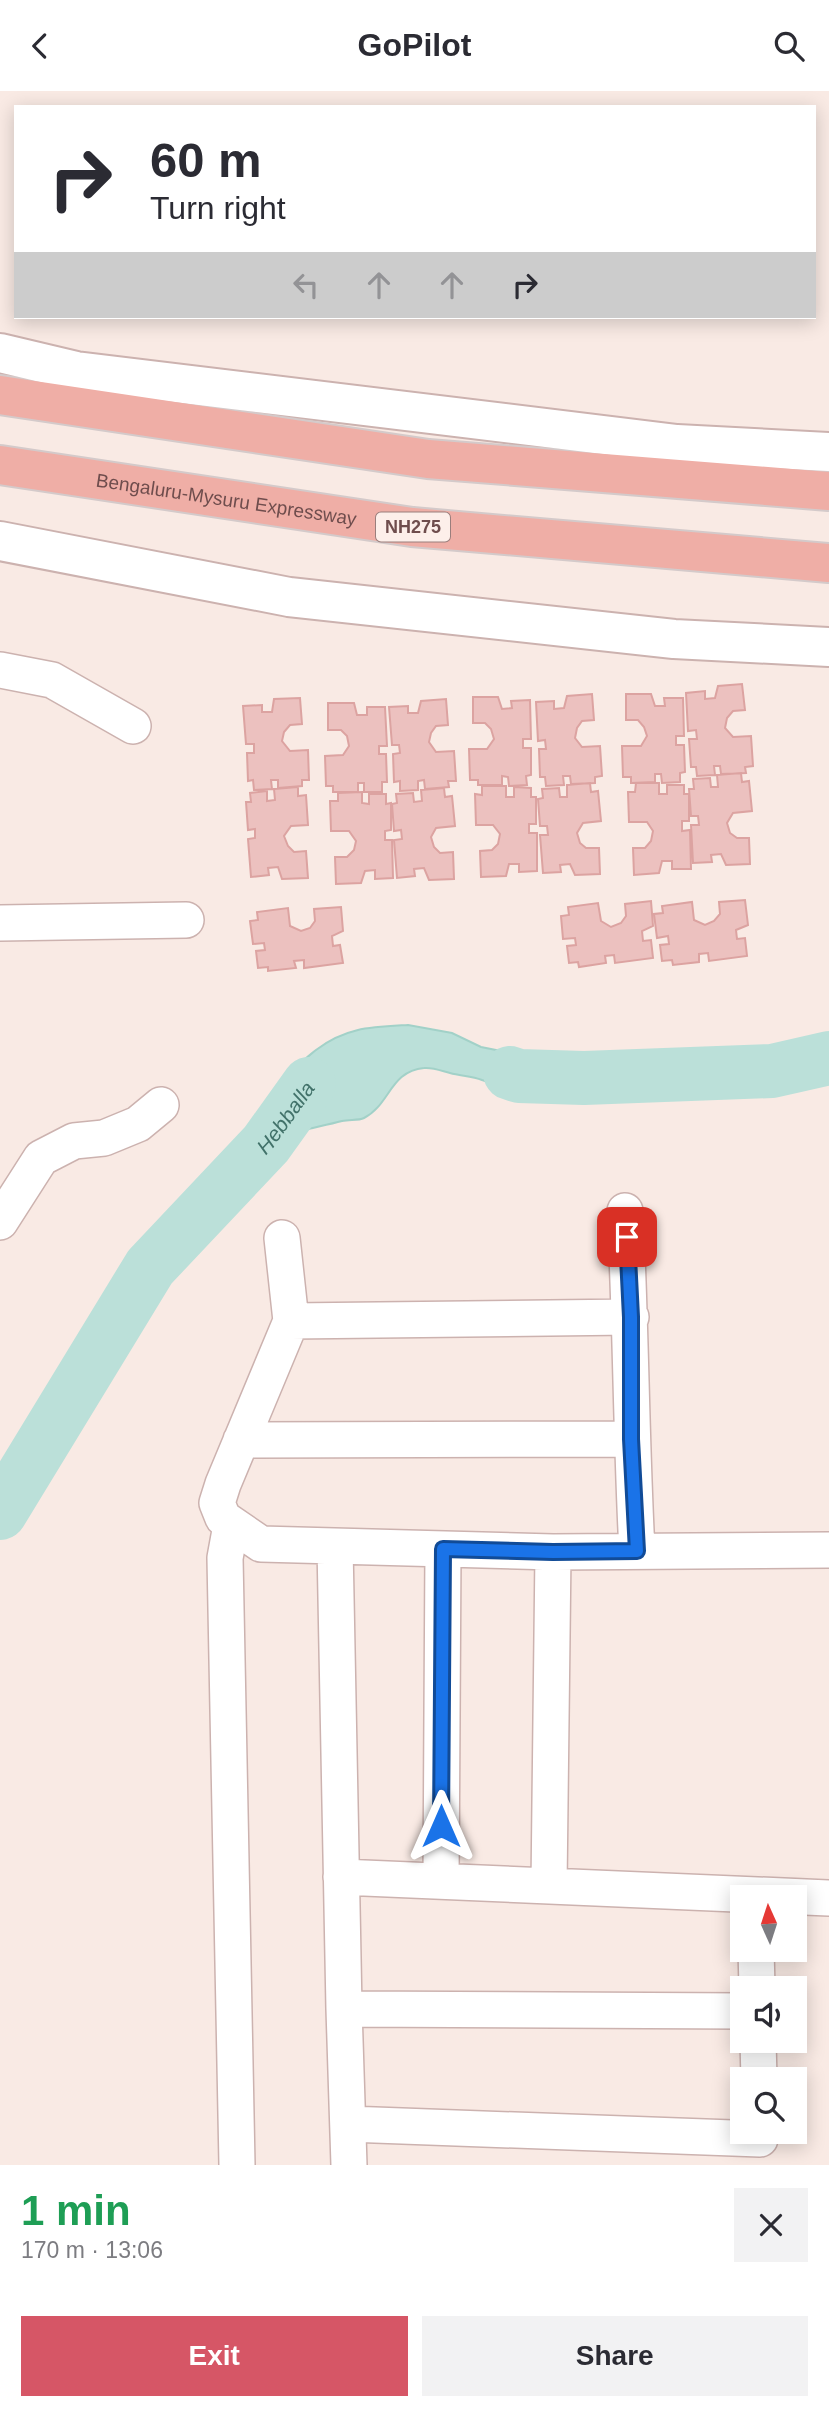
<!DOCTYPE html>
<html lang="en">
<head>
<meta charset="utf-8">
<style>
	body { margin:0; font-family:Arial,sans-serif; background:#f2f2f3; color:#2b2b33; height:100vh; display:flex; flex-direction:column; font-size:26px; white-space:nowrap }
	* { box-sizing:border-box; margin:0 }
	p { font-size:23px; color:#7c7c81 }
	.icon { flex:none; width:38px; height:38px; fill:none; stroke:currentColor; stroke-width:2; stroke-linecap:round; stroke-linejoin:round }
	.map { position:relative; height:2074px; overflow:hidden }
	.side { display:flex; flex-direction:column; background:#fff; flex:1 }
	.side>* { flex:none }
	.hud { position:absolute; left:14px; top:14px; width:802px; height:214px; border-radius:0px; box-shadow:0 4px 18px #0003; background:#fff; color:#2b2b33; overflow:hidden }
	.needle { width:46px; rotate:357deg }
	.fabs { position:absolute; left:730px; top:1794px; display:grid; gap:14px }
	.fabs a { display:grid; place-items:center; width:77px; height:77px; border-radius:0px; background:#fff; box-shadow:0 4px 18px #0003; font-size:35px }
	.pin { position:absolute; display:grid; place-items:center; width:60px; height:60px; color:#fff; margin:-30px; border-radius:14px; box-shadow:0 4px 10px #0006 }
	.me { position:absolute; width:77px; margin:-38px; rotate:0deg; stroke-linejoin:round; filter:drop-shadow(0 0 5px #0008) }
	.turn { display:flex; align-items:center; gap:24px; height:147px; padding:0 21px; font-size:32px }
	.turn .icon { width:91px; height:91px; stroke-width:2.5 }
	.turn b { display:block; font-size:49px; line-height:60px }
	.lanes { display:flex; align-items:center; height:66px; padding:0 21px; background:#0003; justify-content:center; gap:35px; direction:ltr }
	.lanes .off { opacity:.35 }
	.round { display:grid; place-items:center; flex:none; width:74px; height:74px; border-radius:0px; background:#f2f2f3 }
	.head { display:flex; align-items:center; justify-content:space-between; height:119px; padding:0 21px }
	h1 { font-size:42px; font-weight:700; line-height:52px; color:#1e9e55 }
	.action { display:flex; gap:14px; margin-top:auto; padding:14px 21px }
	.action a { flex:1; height:80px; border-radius:0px; background:#d65666; color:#fff; font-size:28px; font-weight:700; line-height:80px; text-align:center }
	.action a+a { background:#f2f2f3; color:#2b2b33 }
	header { display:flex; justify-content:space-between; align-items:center; height:91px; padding:0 21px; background:#fff; font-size:32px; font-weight:700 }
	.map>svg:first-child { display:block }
	.water { fill:#bbe0d9; stroke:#a2d1c8; stroke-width:2 }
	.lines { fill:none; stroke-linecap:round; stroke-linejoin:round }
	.river { stroke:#bbe0d9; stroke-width:54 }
	.building { fill:#ecc1bf; stroke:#dca3a1; stroke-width:2 }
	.minor-casing { stroke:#ccb2af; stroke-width:38 }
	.tertiary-casing { stroke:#ccb2af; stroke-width:42 }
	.trunk-casing { stroke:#d4caca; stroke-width:42 }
	.minor { stroke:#fff; stroke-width:35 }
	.tertiary { stroke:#fff; stroke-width:38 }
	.trunk { stroke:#efaea6; stroke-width:38 }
	.route-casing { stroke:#114b97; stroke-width:18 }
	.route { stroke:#1a73e8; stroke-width:12 }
	.labels { text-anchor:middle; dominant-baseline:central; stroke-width:7; stroke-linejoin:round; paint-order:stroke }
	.shield { fill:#fdefea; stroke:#9a7e7c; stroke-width:2 }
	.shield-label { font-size:18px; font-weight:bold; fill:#6f4d4d }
	.street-label { font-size:19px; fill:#6f4d4d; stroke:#fdefea }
	.water-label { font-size:21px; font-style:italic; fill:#42726a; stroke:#fdefea }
</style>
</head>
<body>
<header><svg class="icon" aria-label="back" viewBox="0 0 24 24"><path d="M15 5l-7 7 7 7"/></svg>GoPilot<svg class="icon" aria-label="search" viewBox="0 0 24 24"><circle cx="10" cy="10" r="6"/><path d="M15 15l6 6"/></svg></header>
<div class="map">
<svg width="829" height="2074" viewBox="0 0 829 2074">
	<rect width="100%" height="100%" fill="#f9eae4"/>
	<path class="water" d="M408,934L452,942L481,956L506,961L527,964L548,962L566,969L584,987L579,1001C543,1018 516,1000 482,989C472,985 461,985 450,982C442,980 433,976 424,977C390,980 390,1014 364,1027C358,1030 349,1028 342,1030C327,1034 311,1037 296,1041C285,1044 278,1052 266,1053L258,1043C265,1026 277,1018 287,1004C294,995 295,984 300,974C304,968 310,964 316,959C346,936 372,936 408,934Z"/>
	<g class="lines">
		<g class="river">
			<path d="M510,982L519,985L584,987L772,980L829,967"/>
			<path id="s1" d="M0,1422L150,1176L266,1053L309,993"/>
		</g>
	</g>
	<path class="building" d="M742,593L745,619L733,620L727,627L725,637L733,646L751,645L753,675L745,676L746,682L721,683L720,675H714L715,684L697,685L696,676H691L689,648H697L696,639L688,640L686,602L705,600V608L715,607L718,595Z
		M592,603L594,629L582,630L577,637L575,647L582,656L600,655L602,685L595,686V692L571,693L570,685H563L564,694L546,695L545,686H540L539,658H546L545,649L538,650L536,611L554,610V618L564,617L567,605Z
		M626,603H651L655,615H665L664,607H683L684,645H676V654H684L685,681L680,682V691L662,692L661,683H655V691L631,692V686H623L622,655H641L647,645L644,636L638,629H626Z
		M473,606H498L502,618L512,617L511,610L530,609L531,648H523V657H531V684L526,685L527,694L509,695L508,686L502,685V694H478V689H470L469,658H487L494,648L491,638L485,632H473Z
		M300,607L302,633L290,634L284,641L282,650L290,660L308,659L309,689H302V695L278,697V689H271L272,698L254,699L253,689L248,690L247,662H254V653H246L243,615L262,614V621H272L274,608Z
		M446,608L448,634L436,635L431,642L429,651L436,661L454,660L456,690H448L449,696L425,698L424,689L418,690V699L400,700V690L394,691L393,663L400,662L399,654H392L389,616L408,615V622H418L421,610Z
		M328,612H354L357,624H367V616H385L387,655H379V663H386L387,691H382V701H364V692H358V701H333V695H326L325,665L343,664L349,655L347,645L341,639H328Z
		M741,682L742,691L749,690L752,720L733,722L727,732L730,742L737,747H749L750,773L726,774L721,763L711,764L712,771L693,772L691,734H699L698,725H691L689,698H694L693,688L710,687L711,696H718L717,684Z
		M590,692L591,701L598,700L601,730L583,732L577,742L580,752L586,757H599L600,783L575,784L570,773L560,774L561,781L543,782L540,744H548L547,735H540L538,708L543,707L542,698L559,697L560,706H567V694Z
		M636,692H659V703H667V694H684V703H689V730H682V740L690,739L691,778H672V770H662L659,782L634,784L633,757H645L651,750L653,740L647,731H629L628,701H635Z
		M482,695H506V706H514V696L531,697V706H536V733H529V742H537V780L519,781V773H509L506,785L481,786L480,760L492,759L498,753L500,743L493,734H476L475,703L482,704Z
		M298,696V705L306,704L308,734L291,735L284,745L288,755L294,761L306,760L308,787L282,788L278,776L268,777L269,784L251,786L248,748L255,747V738L248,739L246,711H251L250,702L267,700V710L275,709L274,698Z
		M444,697L445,706L452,705L455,735L436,737L431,746L434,756L440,762L453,761L454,788L429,789L424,777L414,778L415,785L397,787L394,749L402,748L401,739L394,740L392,713L397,712L396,703L413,702L414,711L422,710L421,699Z
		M362,701V712L369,713V703H386V713L391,712V739L385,740V749H392L393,787L375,788V779L365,780L361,792L336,793L335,766H347L354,759L356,750L349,740H331L330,710H338V702Z
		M745,809L748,834L736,839L737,848L745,847L747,865L709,870L708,862L699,863V871L673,874L672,869L662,870L660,854L669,853L668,845L657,847L654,823L663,822L662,815L692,811L694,829L705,834L714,830L720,823L719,811Z
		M651,810L653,835L642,840L643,850L651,849L653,867L615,872L614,864L605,865L606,872L579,876L578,871L569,872L567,855L576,854L575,847L563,848L561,825L569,824L568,816L598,812L601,830L611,836L621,832L626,825L625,813Z
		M341,816L343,840L332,845L333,855L340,854L343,872L304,877V869L294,870L296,877L268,880V876L258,877L256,860L265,859L264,852L253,853L250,830L258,829L257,821L288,817L290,835L301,840L310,837L315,830L314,818Z"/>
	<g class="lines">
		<g class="minor-casing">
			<path id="minor" d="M0,579L52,589L133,635
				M0,832L186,829
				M625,1120C631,1233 631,1347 637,1460
				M0,1131L41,1067L74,1050L104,1047L138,1033L161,1014
				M282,1147L291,1230L223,1393L217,1412L223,1427L261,1453L553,1461L829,1459
				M291,1230L631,1226
				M241,1349L631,1348
				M231,1434L225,1467L237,2074
				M335,1455L344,1918L349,2074
				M341,1786L829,1807
				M441,1790L443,1458
				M549,1795L553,1461
				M756,1858L757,1897
				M344,1918L742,1920
				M758,1950L759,1988
				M348,2033L760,2048"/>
		</g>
		<g class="tertiary-casing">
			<path id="tertiary" d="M0,262L76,280L677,353L829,361
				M0,450L289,506L674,548L829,556"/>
		</g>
		<g class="trunk-casing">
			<g id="trunk">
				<path d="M0,304L428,368L829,400"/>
				<path id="s2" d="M0,374L412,436L829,472"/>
			</g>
		</g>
		<use href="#minor" class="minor"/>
		<use href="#tertiary" class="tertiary"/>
		<use href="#trunk" class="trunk"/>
	</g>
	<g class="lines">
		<g class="route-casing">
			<path id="route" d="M441,1735L443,1458L553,1461L637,1460L631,1348V1226L627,1146"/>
		</g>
		<use href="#route" class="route"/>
	</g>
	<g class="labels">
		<rect class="shield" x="376" y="421.5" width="74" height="29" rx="5"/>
		<g class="shield-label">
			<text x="413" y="436">NH275</text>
		</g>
		<g class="street-label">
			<text stroke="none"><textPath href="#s2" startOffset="229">Bengaluru-Mysuru Expressway</textPath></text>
		</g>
		<g class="water-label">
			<text stroke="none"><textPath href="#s1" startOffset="490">Hebballa</textPath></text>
		</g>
	</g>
</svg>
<div class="fabs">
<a><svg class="needle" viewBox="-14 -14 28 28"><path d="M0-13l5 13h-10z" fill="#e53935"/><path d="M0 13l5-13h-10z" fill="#7c7c81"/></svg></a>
<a><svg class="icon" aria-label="sound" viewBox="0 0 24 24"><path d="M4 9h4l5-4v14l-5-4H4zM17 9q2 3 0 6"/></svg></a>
<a><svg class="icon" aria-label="search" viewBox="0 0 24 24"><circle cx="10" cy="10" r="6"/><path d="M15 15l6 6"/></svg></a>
</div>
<div class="pin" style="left:627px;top:1146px;background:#d93025"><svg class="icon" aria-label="arrive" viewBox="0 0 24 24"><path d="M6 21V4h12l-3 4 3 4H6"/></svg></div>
<svg class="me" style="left:441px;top:1735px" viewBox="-20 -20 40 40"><path d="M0-17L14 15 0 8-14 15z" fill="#1a73e8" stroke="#fff" stroke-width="4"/></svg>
<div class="hud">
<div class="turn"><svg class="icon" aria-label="right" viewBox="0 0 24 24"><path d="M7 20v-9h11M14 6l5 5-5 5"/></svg><div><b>60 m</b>Turn right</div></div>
<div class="lanes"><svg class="icon off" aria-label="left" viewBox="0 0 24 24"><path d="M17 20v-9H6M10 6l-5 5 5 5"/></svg><svg class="icon off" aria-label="ahead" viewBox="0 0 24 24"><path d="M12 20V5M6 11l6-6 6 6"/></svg><svg class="icon off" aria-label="ahead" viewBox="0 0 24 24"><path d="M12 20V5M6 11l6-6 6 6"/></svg><svg class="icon" aria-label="right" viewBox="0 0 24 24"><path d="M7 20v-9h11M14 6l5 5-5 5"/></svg></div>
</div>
</div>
<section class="side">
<div class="head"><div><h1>1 min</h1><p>170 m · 13:06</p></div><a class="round"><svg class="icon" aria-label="close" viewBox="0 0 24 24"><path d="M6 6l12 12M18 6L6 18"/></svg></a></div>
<div class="action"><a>Exit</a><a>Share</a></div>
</section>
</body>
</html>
